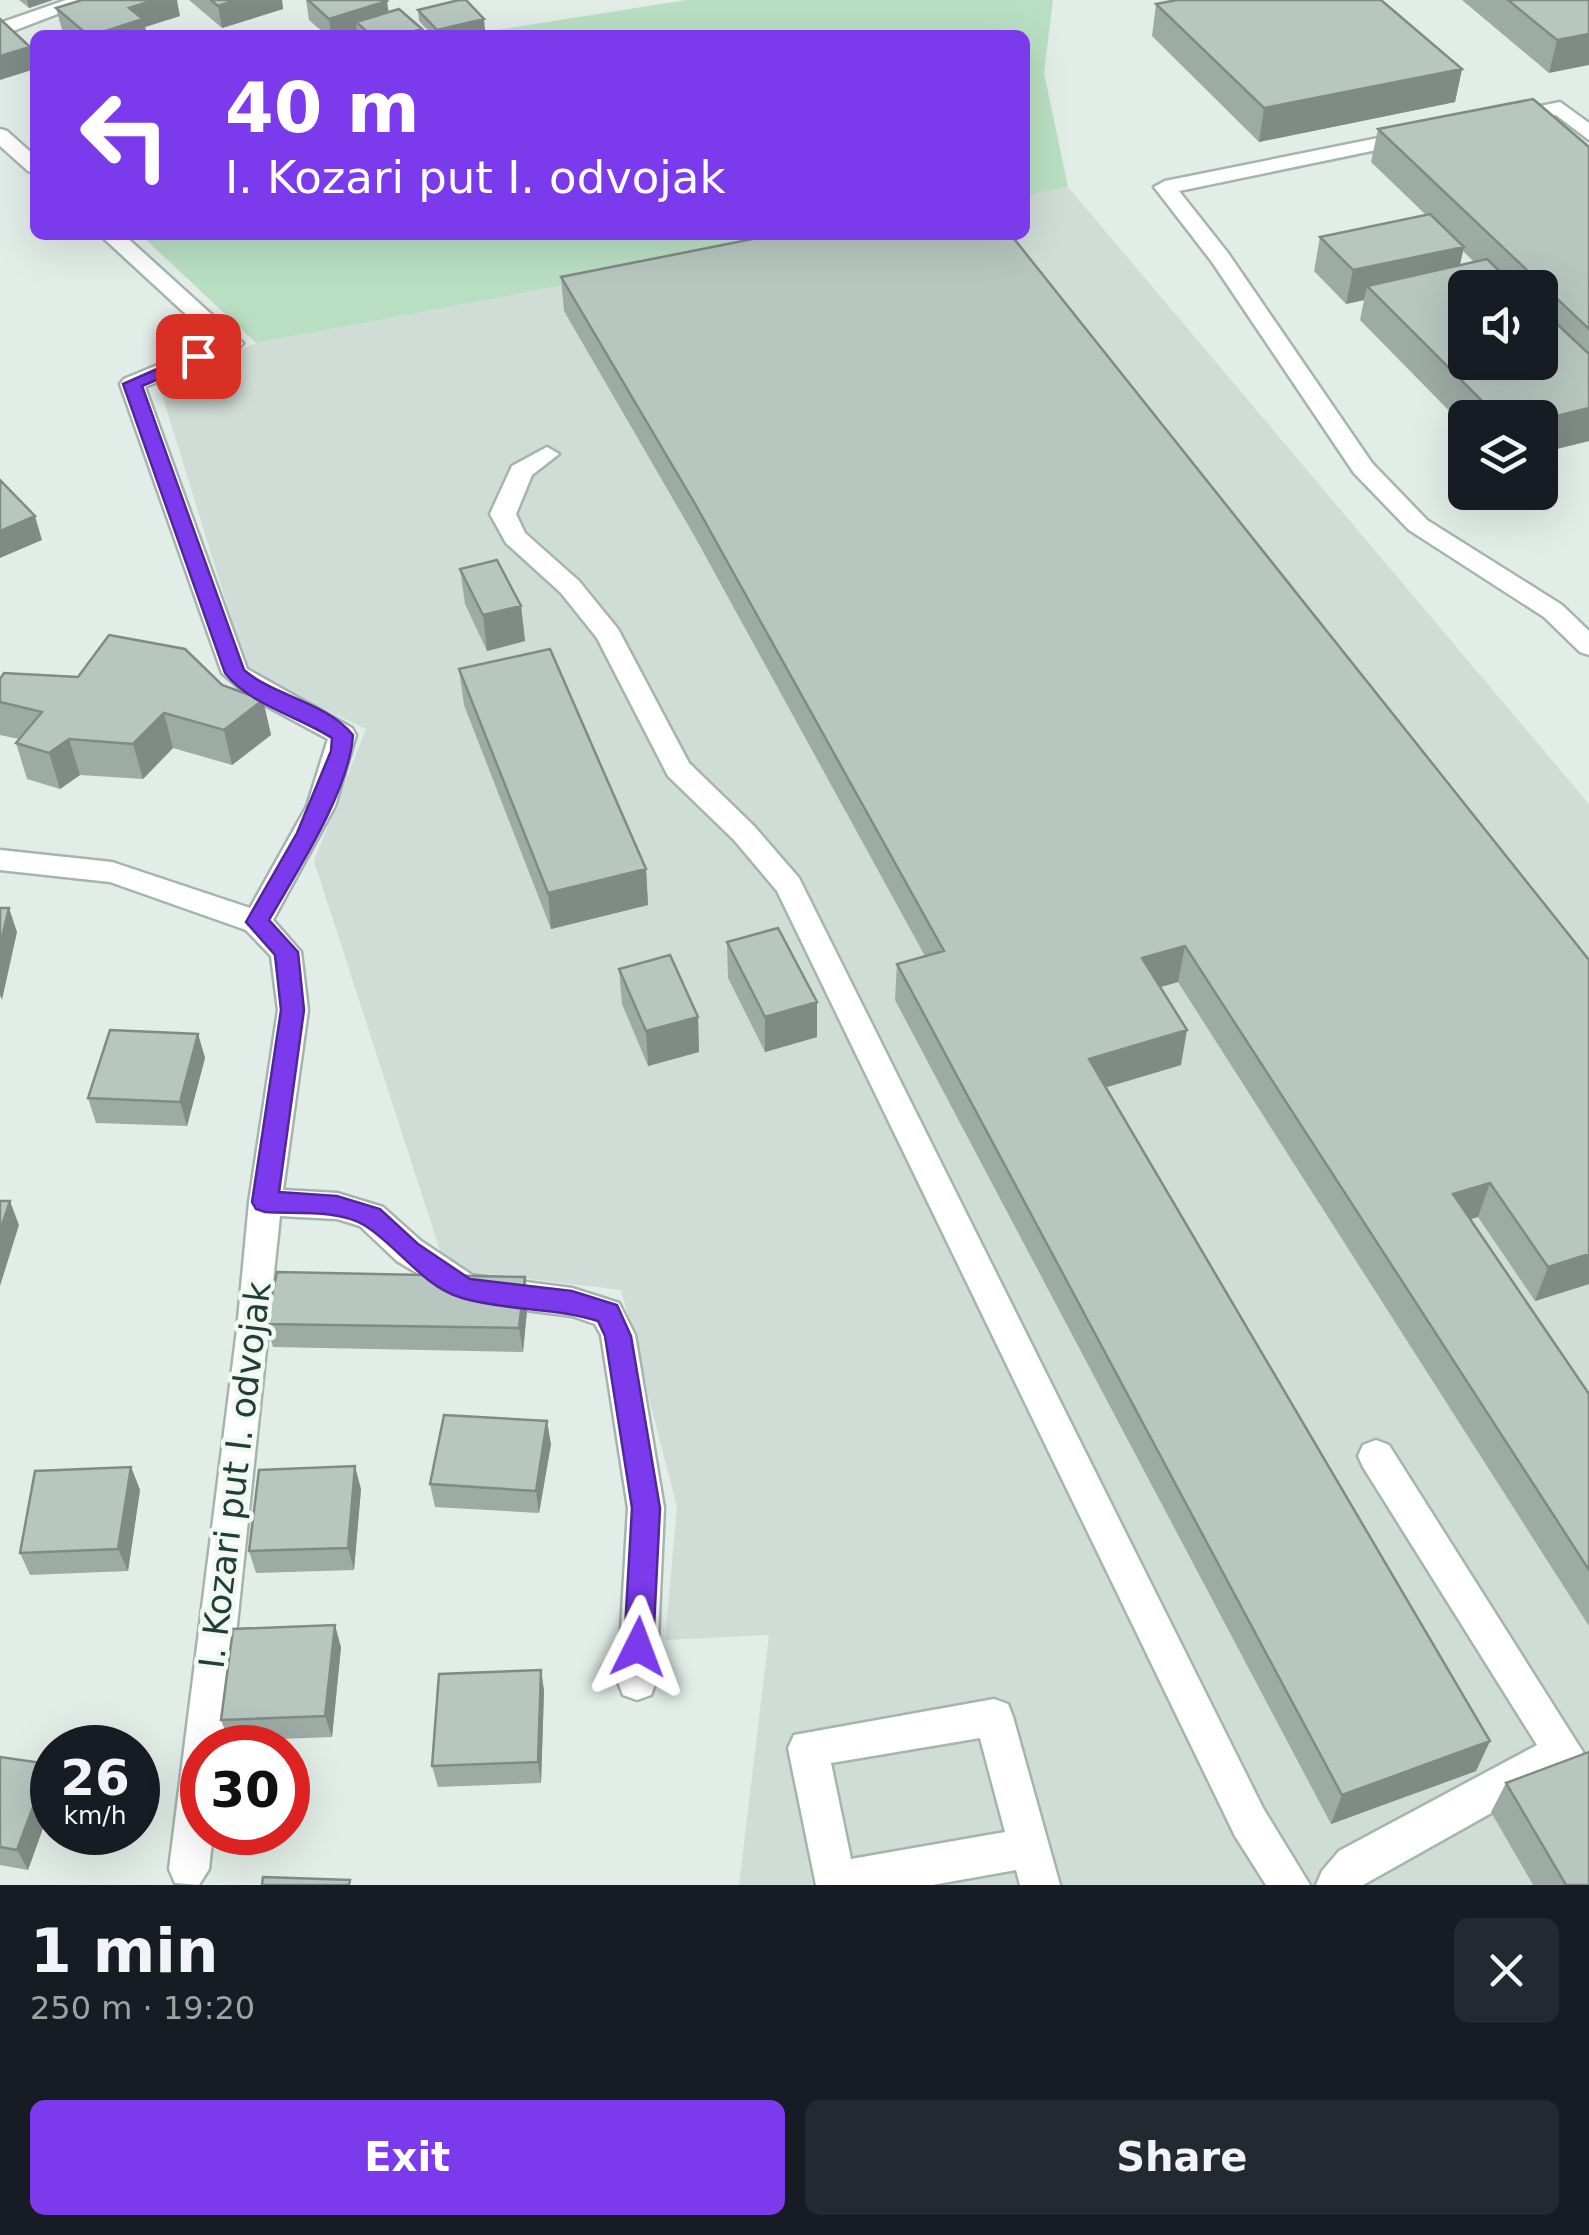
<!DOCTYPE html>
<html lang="en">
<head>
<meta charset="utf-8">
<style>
	body { margin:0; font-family:"DejaVu Sans",sans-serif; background:#242831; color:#f1f3f6; height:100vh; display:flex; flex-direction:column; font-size:38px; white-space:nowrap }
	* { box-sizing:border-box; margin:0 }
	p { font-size:32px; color:#9ea1a6 }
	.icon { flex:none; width:55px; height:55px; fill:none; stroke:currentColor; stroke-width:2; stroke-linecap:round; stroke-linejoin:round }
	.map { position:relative; height:1885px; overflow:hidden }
	.drawer { display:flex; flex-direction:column; background:#171b24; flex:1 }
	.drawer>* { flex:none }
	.hud { position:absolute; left:30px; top:30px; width:1000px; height:210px; border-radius:15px; box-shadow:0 10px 40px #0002; background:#7c3aed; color:#fff; overflow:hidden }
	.tools { position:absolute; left:1448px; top:270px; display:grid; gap:20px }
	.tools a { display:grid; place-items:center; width:110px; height:110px; border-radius:15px; background:#171b24; box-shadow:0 10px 40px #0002; font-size:50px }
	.speed { position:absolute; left:30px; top:1725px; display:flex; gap:20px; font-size:50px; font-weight:700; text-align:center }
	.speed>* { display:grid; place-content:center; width:130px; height:130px; border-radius:50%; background:#171b24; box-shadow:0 10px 40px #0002; line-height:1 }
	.speed small { font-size:25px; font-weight:400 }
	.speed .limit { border:15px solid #d22; background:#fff; color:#111 }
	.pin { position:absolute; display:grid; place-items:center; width:85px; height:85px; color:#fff; margin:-42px; border-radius:20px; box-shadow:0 5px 15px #0006 }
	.me { position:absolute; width:110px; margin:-55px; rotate:3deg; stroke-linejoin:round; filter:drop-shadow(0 0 8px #0008) }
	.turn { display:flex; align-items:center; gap:35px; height:210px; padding:0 30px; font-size:45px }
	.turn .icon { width:130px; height:130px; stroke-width:2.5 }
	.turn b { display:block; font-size:70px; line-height:85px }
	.round { display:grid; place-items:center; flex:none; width:105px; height:105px; border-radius:15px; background:#242831 }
	.overview { display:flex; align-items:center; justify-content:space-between; height:170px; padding:0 30px }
	h1 { font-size:60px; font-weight:600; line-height:75px }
	.cta { display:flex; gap:20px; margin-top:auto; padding:20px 30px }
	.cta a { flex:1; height:115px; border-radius:15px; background:#7c3aed; color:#fff; font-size:40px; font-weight:600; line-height:115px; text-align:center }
	.cta a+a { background:#242831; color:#f1f3f6 }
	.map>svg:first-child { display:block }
	.built { fill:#d0dcd6 }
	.green { fill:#b9dfc3 }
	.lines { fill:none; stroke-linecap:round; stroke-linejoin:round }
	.lane-casing { stroke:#a4b5af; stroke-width:5 }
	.street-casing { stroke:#a4b5af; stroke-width:5 }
	.lane { fill:#fff; fill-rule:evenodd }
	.street { fill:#fff; fill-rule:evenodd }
	.wall { fill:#9daba5; fill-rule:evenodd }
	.shaded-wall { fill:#808b86 }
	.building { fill:#b7c7c0; stroke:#808b86; stroke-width:2.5 }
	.route { fill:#7c3aed; stroke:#51269a; stroke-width:2.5 }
	.labels { text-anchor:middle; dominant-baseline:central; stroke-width:9; stroke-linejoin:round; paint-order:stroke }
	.near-street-label { font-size:35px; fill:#213e36; stroke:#f2f9f5 }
</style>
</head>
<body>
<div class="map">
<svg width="1589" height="1885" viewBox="0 0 1589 1885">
	<rect width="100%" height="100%" fill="#e2ede8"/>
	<path class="built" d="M1068,187L1589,804V1885H739L769,1635L665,1640L677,1507L621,1290L446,1269L314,861L366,729L248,673L159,385L256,343L832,235H1025V196Z"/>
	<path class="green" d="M686,0H1053L1044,73L1068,187L1025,196V35H466Z
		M141,235H832L256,343Z"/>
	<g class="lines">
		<g class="lane-casing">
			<path id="lane" d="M1560,102L1589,123V140L1556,115L1507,124L1497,118L1500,114Z
				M1413,131L1420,133L1423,137L1420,141L1179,191L1228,253L1372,463L1427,520L1562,605L1589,631V655L1580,652L1544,617L1409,530L1354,473L1212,262L1154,187L1165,181Z
				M547,447L559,454L532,475L516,514L525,533L579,581L618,629L689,763L754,826L799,878L1263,1808L1310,1885H1266L1235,1836L777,891L734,840L668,776L597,638L561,593L506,543L490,514L512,466Z
				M1376,1440L1389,1445L1583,1752L1577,1765L1363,1885H1316L1322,1871L1339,1851L1537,1745L1363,1467L1358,1456L1363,1445Z
				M994,1699L1008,1704L1013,1717L1060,1885H1020L1016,1870L932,1885H816L788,1748L794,1735ZM980,1738L1005,1832L851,1859L831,1763Z"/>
		</g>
		<g class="street-casing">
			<path id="street" d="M66,0H94L0,36V23Z
				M0,129L7,131L35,156V173L28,171L0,146Z
				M100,235H124L243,343L239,348L145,387L247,669L352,728L356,735L335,806L273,920L301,952L308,1010L283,1190L337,1193L383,1207L421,1241L472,1275L572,1288L619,1303L635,1335L664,1508L656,1682L651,1695L637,1700L623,1695L618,1682L628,1508L601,1335L595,1324L572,1316L465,1302L397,1261L360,1226L337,1219L280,1216L224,1748H202V1832H213L209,1869L199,1885L175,1883L169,1869L237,1330L249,1202L278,1010L271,956L246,930L110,882L0,870V850L112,862L250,908L307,806L328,739L250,697L222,673L120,384L124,379L215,341Z"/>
		</g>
		<use href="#lane" class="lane"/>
		<use href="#street" class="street"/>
	</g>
	<path class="wall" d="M19,0H53L29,8Z
		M189,0H282L283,9L222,28Z
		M306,0H386L389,12L422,29L423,35H359L357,34L326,35L309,20Z
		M1462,0H1589L1549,73Z
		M1156,4L1462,69L1455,102L1259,142L1152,36Z
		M56,8L180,16L145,27L147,35H67L62,30Z
		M418,10L485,30L466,35H432L419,21Z
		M1378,129L1589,147V441L1540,453V418H1465V427L1360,320L1364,300L1346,304L1314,271L1320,237L1426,215L1371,162ZM1463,251L1474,262L1460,265ZM1465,288H1540V362Z
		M773,235L1589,1284L1535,1301L1478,1217L1471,1219L1589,1394V1626L1178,982L1160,987L1181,1065L1106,1087L1490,1741L1476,1771L1331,1824L895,1000L897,964L925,956L695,537L564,311L561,277Z
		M460,569L521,606L525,641L487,651L465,604Z
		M459,669L646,869L648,905L551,929L464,705Z
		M0,679L222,685L263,700L271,735L232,765L173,748L143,779L80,775L60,789L27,779L16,743L19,739L0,735Z
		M727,942L817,1037L765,1052L728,978Z
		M619,969L698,1017L699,1052L648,1066L622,1004Z
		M198,1034L205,1058L187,1126L96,1123L88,1098Z
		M525,1277L528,1300L523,1352L273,1347L266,1324Z
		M551,1444L539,1513L435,1507L430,1484Z
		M131,1467L140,1490L128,1571L30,1575L20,1553Z
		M361,1489L354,1570L256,1573L249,1551Z
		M341,1647L332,1737L229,1741L221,1720Z
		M541,1670L544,1691L541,1783L438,1787L432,1766Z
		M0,1757L52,1771V1803L28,1870L0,1865Z
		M1506,1783L1589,1885H1533L1491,1812Z"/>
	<path class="shaded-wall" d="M27,0H53L29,8Z
		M154,0H177L180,16L145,27L147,35H93L129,8Z
		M236,0H282L283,9L222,28L218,6Z
		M387,1L390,24L356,22L357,34L331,35L329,19Z
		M484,19L485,30L466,35H437V30Z
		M422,29L423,35H402Z
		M1589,34V65L1549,73L1557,40Z
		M30,47L35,69L0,80V56Z
		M1462,69L1455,102L1259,142L1264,108Z
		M1464,247L1456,281L1367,286L1364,300L1346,304L1353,270Z
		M1589,408V441L1540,453V420Z
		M35,516L42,540L0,558V531Z
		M521,606L525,641L487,651L483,615Z
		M263,700L271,735L232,765L224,730Z
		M164,713L173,748L143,779L133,744Z
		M69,739L80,775L60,789L49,753Z
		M646,869L648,905L551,929L548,893Z
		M9,908L17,932L2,1000L0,995V946Z
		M1185,946L1178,982L1136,994L1142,958Z
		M817,1002V1037L765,1052V1017Z
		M698,1017L699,1052L648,1066L646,1031Z
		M1187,1030L1181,1065L1084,1094L1089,1059Z
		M198,1034L205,1058L187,1126L180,1102Z
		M1490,1183L1478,1217L1442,1228L1453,1194Z
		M10,1201L19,1225L0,1286V1231Z
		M1589,1254V1284L1535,1301L1548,1267Z
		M525,1277L528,1300L523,1352L519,1328Z
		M547,1421L551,1444L539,1513L536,1491Z
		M355,1466L361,1489L354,1570L348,1548Z
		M131,1467L140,1490L128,1571L118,1549Z
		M335,1625L341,1647L332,1737L325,1716Z
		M541,1670L544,1691L541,1783L538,1762Z
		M1490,1741L1476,1771L1331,1824L1342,1795Z
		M49,1764L52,1771V1803L28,1870L17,1850Z"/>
	<path class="building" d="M82,0H154L129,8L143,19L93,35H88L56,8Z
		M211,0H236L218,6Z
		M308,0H386L387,1L329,19Z
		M459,0H466L484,19L437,30L418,10Z
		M1177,0H1381L1462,69L1264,108L1156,4Z
		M1508,0H1589V34L1557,40Z
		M399,9L422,29L402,35H371L356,22Z
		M0,19L30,47L0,56Z
		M1533,99L1589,147V329L1378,129Z
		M1430,214L1464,247L1353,270L1320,237Z
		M773,235H1011L1589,960V1254L1548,1267L1490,1183L1453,1194L1589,1394V1570L1185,946L1142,958L1187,1030L1089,1059L1490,1741L1342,1795L897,964L944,951L694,502L561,277Z
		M1487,259L1517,288H1465V362H1540V308L1589,354V408L1540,420V418H1499L1367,286Z
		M0,480L35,516L0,531Z
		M497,560L521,606L483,615L460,569Z
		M109,635L185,649L222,685L263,700L224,730L164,713L133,744L69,739L49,753L16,743L42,712L0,702V679L4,673L78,677Z
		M550,649L646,869L548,893L459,669Z
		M0,908H9L0,946Z
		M778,928L817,1002L765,1017L727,942Z
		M670,955L698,1017L646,1031L619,969Z
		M110,1030L198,1034L180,1102L88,1098Z
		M0,1201H10L0,1231Z
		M277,1272L525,1277L519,1328L266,1324Z
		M444,1415L547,1421L536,1491L430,1484Z
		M355,1466L348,1548L249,1551L259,1470Z
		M131,1467L118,1549L20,1553L35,1471Z
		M335,1625L325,1716L221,1720L233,1629Z
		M541,1670L538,1762L432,1766L439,1674Z
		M1589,1752V1885H1566L1506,1783Z
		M0,1757L49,1764L17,1850L0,1847Z
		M263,1877L350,1880L349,1885H262Z"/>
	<path class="route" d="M198,351L207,356L204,360L142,386L244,670C276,697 326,702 353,735C349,792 297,871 269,920L298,952L304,1010L279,1192L337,1196L380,1209L418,1244L470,1279L572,1291L617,1305L631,1336L660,1508L653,1647L649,1657L638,1661L628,1657L624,1647L632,1508L605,1336L598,1321C554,1307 506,1311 462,1298C422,1286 397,1245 364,1225C338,1209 294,1214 265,1212L256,1209L252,1202L281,1010L275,955L246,922L297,833L331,751L332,738C298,716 250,705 225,673L123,384Z"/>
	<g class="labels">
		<g class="near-street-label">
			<text transform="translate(235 1475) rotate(-83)">I. Kozari put I. odvojak</text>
		</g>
	</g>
</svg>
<div class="tools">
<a><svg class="icon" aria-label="sound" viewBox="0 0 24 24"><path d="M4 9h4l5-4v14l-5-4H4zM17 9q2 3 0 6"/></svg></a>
<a><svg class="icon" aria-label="layers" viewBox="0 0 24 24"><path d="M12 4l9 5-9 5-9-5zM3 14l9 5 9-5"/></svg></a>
</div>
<div class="speed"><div>26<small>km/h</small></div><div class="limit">30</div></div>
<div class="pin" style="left:198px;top:356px;background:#d93025"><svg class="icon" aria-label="arrive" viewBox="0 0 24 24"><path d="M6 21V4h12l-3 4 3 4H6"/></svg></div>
<svg class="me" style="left:638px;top:1647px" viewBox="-20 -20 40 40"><path d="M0-17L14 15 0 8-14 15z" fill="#7c3aed" stroke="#fff" stroke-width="4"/></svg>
<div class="hud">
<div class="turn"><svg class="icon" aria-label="left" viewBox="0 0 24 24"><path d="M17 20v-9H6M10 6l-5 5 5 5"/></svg><div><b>40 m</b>I. Kozari put I. odvojak</div></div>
</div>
</div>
<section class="drawer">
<div class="overview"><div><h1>1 min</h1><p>250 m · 19:20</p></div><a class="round"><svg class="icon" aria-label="close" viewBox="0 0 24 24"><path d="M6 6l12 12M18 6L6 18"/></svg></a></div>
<div class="cta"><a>Exit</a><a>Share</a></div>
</section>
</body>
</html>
